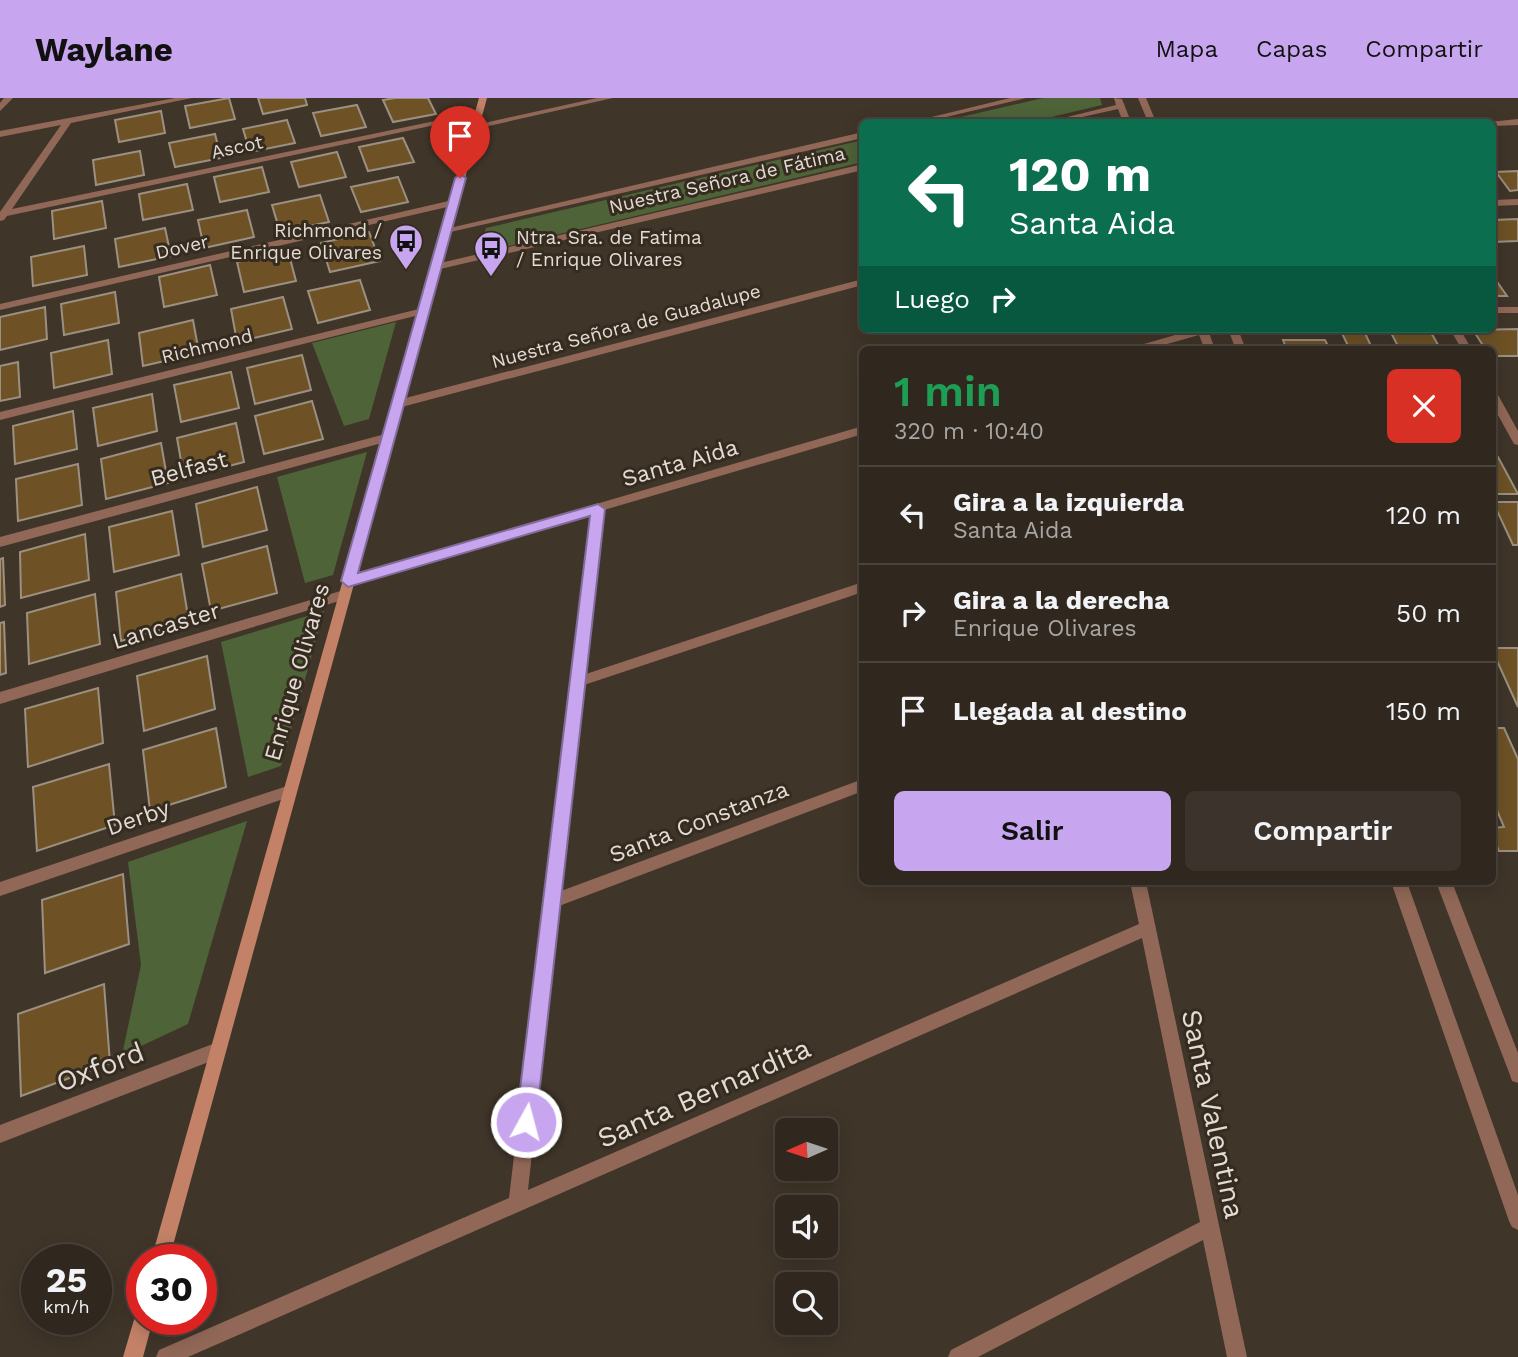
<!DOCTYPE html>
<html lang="es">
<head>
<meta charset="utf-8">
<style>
	body { margin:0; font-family:"Work Sans",sans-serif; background:#3c342c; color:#f1f3f6; height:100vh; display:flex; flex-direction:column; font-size:26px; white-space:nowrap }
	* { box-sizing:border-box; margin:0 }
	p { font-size:23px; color:#a8a6a4 }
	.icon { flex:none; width:38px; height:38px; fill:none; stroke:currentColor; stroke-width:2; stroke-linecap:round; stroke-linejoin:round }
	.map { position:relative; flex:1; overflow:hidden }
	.drawer { position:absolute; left:859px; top:248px; width:637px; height:539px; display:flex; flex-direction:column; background:#30281f; border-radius:10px; box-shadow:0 4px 18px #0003,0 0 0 2px #4b443d }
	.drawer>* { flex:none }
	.banner { position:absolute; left:859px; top:21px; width:637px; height:214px; border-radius:10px; box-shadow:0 4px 18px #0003,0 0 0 2px #4b443d; background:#0b6e4f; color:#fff; overflow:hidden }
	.needle { width:46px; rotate:267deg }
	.buttons { position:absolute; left:775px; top:1020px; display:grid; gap:14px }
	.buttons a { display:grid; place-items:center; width:63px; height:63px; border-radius:10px; background:#30281f; box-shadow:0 4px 18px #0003,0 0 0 2px #4b443d; font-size:35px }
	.speed { position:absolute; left:21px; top:1146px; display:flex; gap:14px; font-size:35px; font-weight:700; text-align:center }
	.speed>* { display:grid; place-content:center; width:91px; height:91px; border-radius:50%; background:#30281f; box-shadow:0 4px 18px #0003,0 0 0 2px #4b443d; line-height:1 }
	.speed small { font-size:18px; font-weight:400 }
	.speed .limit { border:10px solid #d22; background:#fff; color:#111 }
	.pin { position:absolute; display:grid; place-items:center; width:60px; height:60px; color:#fff; margin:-72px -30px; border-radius:50% 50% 50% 0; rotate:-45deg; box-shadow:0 0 7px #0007 }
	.pin .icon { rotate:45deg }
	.me { position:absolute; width:77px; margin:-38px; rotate:7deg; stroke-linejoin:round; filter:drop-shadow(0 0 5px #0008) }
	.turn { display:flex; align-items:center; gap:24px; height:147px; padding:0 35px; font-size:32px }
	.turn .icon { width:91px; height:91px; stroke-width:2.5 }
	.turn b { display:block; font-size:49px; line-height:60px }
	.then { display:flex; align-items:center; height:66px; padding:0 35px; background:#0003; gap:14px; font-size:26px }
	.round { display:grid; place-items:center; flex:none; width:74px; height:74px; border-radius:10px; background:#3c342c }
	.headline { display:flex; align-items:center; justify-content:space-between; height:119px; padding:0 35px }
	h1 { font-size:42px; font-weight:600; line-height:52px; color:#1e9e55 }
	.action { display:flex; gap:14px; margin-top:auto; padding:14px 35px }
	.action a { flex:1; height:80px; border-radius:10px; background:#c8a6ef; color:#111; font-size:28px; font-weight:600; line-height:80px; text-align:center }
	.action a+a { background:#3c342c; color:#f1f3f6 }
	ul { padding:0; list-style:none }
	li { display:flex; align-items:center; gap:21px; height:98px; padding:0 35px; border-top:2px solid #4b443d }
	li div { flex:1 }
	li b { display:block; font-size:26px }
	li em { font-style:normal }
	header { display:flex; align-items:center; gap:42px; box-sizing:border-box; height:98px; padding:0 35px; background:#c8a6ef; color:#111 }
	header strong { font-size:33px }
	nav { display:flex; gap:38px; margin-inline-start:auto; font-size:24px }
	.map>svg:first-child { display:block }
	.green { fill:#4e6338 }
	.building { fill:#6e5226; stroke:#9b9081; stroke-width:2 }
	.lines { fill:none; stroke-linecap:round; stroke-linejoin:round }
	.street { fill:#916857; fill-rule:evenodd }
	.secondary { fill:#c38268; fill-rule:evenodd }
	.route { fill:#c8a6ef; stroke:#826c9b; stroke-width:2 }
	.labels { text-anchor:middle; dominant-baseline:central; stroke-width:6; stroke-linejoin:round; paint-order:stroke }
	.far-street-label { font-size:19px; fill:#e3dcd5; stroke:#352b1f }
	.far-poi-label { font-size:19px; fill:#e3dcd5; stroke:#352b1f; text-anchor:end }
	.street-label { font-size:23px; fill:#e3dcd5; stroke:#352b1f }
	.near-street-label { font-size:28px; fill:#e3dcd5; stroke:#352b1f }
</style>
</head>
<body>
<header>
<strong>Waylane</strong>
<nav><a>Mapa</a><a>Capas</a><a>Compartir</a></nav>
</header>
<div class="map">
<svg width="1518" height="1259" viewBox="0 0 1518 1259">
	<rect width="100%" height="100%" fill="#403529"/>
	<path class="green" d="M1043,0H1100L1102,7L1030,24H939Z
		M863,42V64L479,155L486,130Z
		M396,224L369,321L344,328L312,245Z
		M367,354L333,477L305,485L277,379Z
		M324,513L281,668L248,679L221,544Z
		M247,723L188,926L122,957L141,867L128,764Z"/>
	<path class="building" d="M229,0L235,21L190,30L185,8Z
		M258,0H305L307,7L263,16Z
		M395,0H428L436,16L393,24L383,2Z
		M357,7L366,29L321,38L313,15Z
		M161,13L165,35L119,44L115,22Z
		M287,22L295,45L250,54L243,31Z
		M215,36L221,60L175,69L169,45Z
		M403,40L414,64L368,73L359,49Z
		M140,53L144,77L96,87L93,62Z
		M337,54L346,79L299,89L291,64Z
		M262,69L269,94L220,104L214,79Z
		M1518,73V92L1510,93L1496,74Z
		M398,79L408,104L361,114L351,89Z
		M187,86L193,112L143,122L139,96Z
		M320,97L329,124L280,134L272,107Z
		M102,103L106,130L54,141L52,113Z
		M247,112L254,139L204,150L198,122Z
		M1518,121V143L1493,144V122Z
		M165,130L171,158L119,169L115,141Z
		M369,134L380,163L330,174L321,145Z
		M84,148L87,177L33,188L31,159Z
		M288,153L296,183L244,194L237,164Z
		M210,167L217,197L164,209L159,179Z
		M1493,178L1507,198H1493Z
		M360,182L370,212L318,225L308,193Z
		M115,194L119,225L64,237L61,206Z
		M283,199L292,231L237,244L231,211Z
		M45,209L47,241L0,252V219Z
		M193,222L199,255L143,268L139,235Z
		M1340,231H1363L1373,252H1350Z
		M1389,231H1429L1441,252H1400Z
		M1518,231V258H1493V252H1486L1473,232Z
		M108,242L112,276L54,290L51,255Z
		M1283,242H1325L1330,252H1287Z
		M302,257L311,292L255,306L247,270Z
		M18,264L20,299L0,303V268Z
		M231,274L239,310L181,324L174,287Z
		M152,296L157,333L98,348L93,310Z
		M312,303L323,341L264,356L255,318Z
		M73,313L77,351L15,366L13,328Z
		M236,325L244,364L184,380L177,340Z
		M161,345L168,385L106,401L101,361Z
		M1493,359H1498L1518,396H1493Z
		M78,366L82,407L18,423L16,381Z
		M257,389L267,432L203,449L196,406Z
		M1493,404H1518V447H1513Z
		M172,413L179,457L114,474L109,429Z
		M85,436L89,482L21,500L20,454Z
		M267,448L277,495L211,513L202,466Z
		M3,460L5,507L0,509V461Z
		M181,476L189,524L121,543L116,494Z
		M95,496L100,546L29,566L27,515Z
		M4,524L6,575L0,577V525Z
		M1493,550H1518V609L1493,554Z
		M207,558L215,611L144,633L137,578Z
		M98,590L103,645L28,669L25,611Z
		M216,630L226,689L150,713L143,652Z
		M1493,630H1504L1518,661V753H1499L1493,739V730L1504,729L1493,703Z
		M109,666L115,727L37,753L33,689Z
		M123,776L129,846L45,875L42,802Z
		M104,886L110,965L21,998L18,916Z"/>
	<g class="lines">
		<path class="street" d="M4,0H13L0,13V5Z
			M175,0H192L71,25L12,111L478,14L482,17L7,118L4,122L0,123V114L61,27L0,39V33Z
			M597,0H613L475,31L471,28Z
			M1010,0H1026L925,24H911Z
			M1114,0L1122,1L1131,24H1123L1118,11L1060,24H1047L1116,7Z
			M1138,0H1146L1156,24H1148Z
			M1518,21V27L1493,28V24H1489Z
			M863,34V40L446,135L441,132Z
			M863,66V72L436,172L431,169L436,166Z
			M1518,101V107L1493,108V102Z
			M453,102L456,103V107L0,212V206Z
			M863,181V187L398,310L392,306L398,302Z
			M1493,209H1518V215H1493Z
			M423,210L428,213L427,215L0,322V314Z
			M1196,231H1213L1209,234L1215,252H1205L1199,237L1146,252H1129L1130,250Z
			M1228,231H1238L1246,252H1236Z
			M1450,231H1460L1472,252H1462Z
			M1493,294L1497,295L1518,333V347L1514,346L1493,308Z
			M863,328V336L604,412L586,576L863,484V494L584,587L561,793L863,681V693L559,808L528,1092L1139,826L1130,784H1146L1247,1259H1227L1203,1142L978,1259H948L951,1252L1200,1124L1142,840L188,1259H156L159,1252L509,1100L591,416L348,488L342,483L343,480Z
			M389,335L395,339L393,342L0,449V439Z
			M344,492L350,497L349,500L0,606V594Z
			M290,687L295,689L297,693L295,697L0,798V784Z
			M1391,784H1407L1518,1097V1132L1512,1129L1509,1123Z
			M1436,784H1452L1518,955V985L1512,983L1510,977Z
			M218,944L224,946L226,952L224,958L0,1045V1027Z"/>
		<path class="secondary" d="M479,0H487L169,1162H151Z
			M142,1213V1222H153L143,1259H123L136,1215Z"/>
	</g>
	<path class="route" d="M460,76L466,80L358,475L598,406L605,411L536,1024L533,1031L526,1034L519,1031L516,1024L590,418L348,489L341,483L455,80Z"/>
	<defs>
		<g id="bus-pin" transform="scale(1.75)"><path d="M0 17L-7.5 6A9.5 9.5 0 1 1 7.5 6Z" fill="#c8a6ef" stroke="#352b1f"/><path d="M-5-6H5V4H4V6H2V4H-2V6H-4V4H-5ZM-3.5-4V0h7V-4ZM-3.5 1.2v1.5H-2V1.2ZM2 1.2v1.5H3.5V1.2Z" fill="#111"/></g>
	</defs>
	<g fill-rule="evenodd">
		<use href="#bus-pin" x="406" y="143"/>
		<use href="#bus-pin" x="491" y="150"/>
	</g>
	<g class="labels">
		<g class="far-street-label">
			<text transform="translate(237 49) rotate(-12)">Ascot</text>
			<text transform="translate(727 82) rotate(-13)">Nuestra Señora de Fátima</text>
			<text transform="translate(182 149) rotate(-13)">Dover</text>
			<text transform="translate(626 228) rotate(-15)">Nuestra Señora de Guadalupe</text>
			<text transform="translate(207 248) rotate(-14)">Richmond</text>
		</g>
		<g class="far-poi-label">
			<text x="382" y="132">Richmond /<tspan x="382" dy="22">Enrique Olivares</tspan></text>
			<text x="516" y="139" text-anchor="start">Ntra. Sra. de Fatima<tspan x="516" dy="22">/ Enrique Olivares</tspan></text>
		</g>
		<g class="street-label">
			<text transform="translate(680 365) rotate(-16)">Santa Aida</text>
			<text transform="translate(189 371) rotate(-15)">Belfast</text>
			<text transform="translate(166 528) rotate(-17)">Lancaster</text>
			<text transform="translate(297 574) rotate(-74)">Enrique Olivares</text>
			<text transform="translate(138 720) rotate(-19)">Derby</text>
			<text transform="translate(699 724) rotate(-21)">Santa Constanza</text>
		</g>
		<g class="near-street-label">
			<text transform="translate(100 969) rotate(-21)">Oxford</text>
			<text transform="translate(704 995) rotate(-24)">Santa Bernardita</text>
			<text transform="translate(1213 1016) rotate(78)">Santa Valentina</text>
		</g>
	</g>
</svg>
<div class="buttons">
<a><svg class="needle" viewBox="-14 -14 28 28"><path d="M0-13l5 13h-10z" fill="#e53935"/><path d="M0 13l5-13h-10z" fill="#a8a6a4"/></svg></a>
<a><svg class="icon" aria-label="sound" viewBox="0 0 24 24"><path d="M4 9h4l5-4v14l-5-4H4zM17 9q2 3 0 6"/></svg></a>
<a><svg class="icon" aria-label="search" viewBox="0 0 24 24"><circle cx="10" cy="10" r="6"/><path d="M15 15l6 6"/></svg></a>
</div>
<div class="speed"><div>25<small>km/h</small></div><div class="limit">30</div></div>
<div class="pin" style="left:460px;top:80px;background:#d93025"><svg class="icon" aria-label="arrive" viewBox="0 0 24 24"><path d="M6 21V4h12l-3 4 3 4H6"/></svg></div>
<svg class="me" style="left:526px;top:1024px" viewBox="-20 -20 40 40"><circle r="17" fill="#c8a6ef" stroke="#fff" stroke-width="3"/><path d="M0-11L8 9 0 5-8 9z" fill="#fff"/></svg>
<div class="banner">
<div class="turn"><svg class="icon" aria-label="left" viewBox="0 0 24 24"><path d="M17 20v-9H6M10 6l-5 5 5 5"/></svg><div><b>120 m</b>Santa Aida</div></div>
<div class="then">Luego<svg class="icon" aria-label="right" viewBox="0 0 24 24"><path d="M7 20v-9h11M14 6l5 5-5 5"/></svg></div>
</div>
<section class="drawer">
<div class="headline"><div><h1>1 min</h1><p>320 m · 10:40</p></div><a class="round" style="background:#d93025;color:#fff"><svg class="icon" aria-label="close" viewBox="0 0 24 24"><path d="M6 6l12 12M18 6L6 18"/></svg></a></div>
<ul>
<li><svg class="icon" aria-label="left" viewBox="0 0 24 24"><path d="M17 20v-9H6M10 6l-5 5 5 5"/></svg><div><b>Gira a la izquierda</b><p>Santa Aida</p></div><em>120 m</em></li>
<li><svg class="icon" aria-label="right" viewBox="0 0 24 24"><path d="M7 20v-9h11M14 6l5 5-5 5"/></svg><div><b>Gira a la derecha</b><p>Enrique Olivares</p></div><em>50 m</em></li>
<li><svg class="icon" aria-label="arrive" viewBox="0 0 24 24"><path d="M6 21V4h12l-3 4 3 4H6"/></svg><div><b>Llegada al destino</b></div><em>150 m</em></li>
</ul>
<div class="action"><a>Salir</a><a>Compartir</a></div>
</section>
</div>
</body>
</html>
